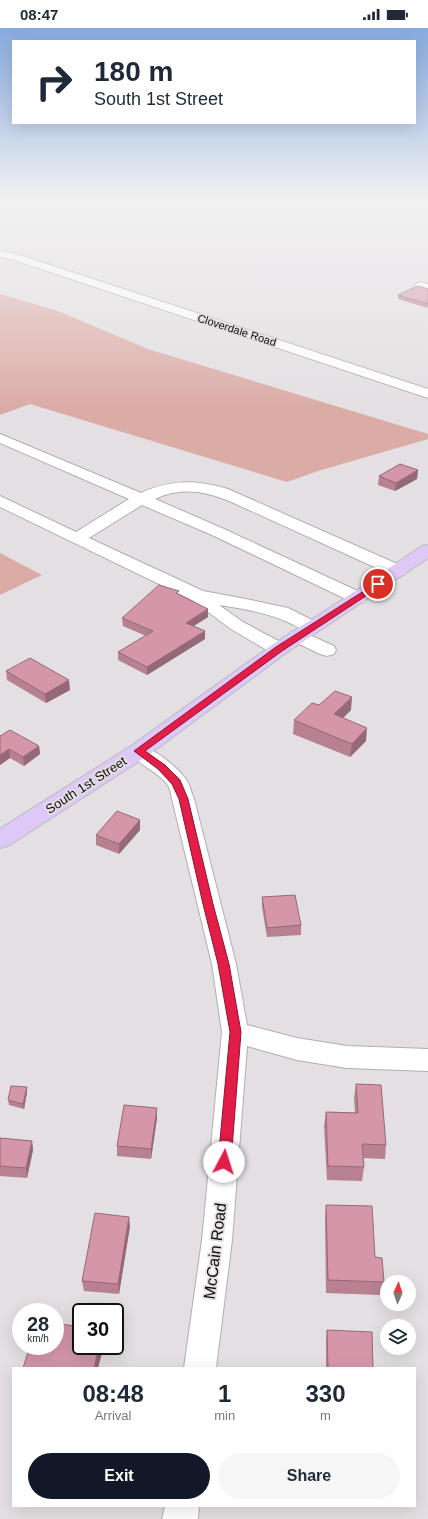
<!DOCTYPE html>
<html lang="en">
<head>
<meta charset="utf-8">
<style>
	body { margin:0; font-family:Helvetica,sans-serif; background:#f6f6f7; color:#1f2937; height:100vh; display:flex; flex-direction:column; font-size:15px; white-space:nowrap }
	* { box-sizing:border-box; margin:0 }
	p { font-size:13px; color:#747a83 }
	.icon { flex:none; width:22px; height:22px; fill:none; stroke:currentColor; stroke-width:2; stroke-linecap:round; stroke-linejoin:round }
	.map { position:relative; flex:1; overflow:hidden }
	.details { position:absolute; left:12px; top:1339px; width:404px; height:140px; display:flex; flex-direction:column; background:#fff; border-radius:0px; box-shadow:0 4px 16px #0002 }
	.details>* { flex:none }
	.guide { position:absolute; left:12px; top:12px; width:404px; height:84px; border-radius:0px; box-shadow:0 4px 16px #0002; background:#fff; color:#1f2937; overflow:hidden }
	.needle { width:26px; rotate:3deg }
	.fabs { position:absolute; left:380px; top:1247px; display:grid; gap:8px }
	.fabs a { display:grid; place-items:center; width:36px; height:36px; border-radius:50%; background:#fff; box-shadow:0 4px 16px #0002; font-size:20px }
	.speed { position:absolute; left:12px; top:1275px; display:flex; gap:8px; font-size:20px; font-weight:700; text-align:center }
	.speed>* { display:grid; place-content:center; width:52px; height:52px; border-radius:50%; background:#fff; box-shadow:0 4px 16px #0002; line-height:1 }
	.speed small { font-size:10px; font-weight:400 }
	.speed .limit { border:2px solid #111; border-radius:6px; background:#fff; color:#111 }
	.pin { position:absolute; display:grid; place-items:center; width:34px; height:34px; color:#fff; margin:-17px; border:2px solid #fff; border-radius:50%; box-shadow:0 1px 4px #0007 }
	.me { position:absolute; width:44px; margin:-22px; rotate:5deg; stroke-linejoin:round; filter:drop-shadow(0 0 3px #0008) }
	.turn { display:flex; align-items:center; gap:14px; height:84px; padding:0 16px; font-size:18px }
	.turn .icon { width:52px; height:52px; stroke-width:2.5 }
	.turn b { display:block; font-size:28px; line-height:34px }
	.eta { display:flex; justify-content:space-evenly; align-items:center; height:68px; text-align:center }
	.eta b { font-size:24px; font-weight:700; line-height:28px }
	.button { display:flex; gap:8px; margin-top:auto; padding:8px 16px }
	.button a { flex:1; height:46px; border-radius:24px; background:#111827; color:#fff; font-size:16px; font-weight:700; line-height:46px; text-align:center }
	.button a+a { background:#f6f6f7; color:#1f2937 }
	.status { display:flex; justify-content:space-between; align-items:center; height:28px; padding:0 20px; background:#fff; direction:ltr }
	.status svg { height:11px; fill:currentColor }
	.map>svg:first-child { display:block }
	.green { fill:#dbaba6 }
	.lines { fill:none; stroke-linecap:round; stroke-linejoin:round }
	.minor-casing { stroke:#b2adb1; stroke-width:2 }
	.major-casing { stroke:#bcbcbc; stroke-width:2 }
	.minor { fill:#fff; fill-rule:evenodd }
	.major { fill:#ddc8f7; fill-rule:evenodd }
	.wall { fill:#b78192 }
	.shaded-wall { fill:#956977 }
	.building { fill:#d596aa; stroke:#956977 }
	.route { fill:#e11d48; stroke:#92132f }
	.labels { text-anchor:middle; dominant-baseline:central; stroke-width:3.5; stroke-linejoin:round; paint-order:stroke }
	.far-street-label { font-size:11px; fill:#0f0e0f; stroke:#e3dfe2 }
	.street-label { font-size:13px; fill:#0f0e0f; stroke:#e3dfe2 }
	.near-street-label { font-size:16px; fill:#0f0e0f; stroke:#e3dfe2 }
</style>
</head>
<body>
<div class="status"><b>08:47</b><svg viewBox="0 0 49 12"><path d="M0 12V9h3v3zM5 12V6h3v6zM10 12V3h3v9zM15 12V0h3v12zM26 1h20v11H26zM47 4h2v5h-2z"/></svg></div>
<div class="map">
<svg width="428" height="1491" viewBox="0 0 428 1491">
	<rect width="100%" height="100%" fill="#e3dfe2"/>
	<path class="green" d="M0,266L58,283L148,321L428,406V411L318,443L287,454L30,376L0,387Z
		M0,525L42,547L0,567Z"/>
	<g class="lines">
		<g class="minor-casing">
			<path id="minor" d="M0,223L20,227L428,361V370L14,232L0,229Z
				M420,254L428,256V264L416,260L414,258L416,256Z
				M0,406L141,465C172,451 196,452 228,461L404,539L407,543L404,547L398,548L392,547L227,472C202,463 180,459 155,471L224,501L364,566L367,570L364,574L358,575L352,574L212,507L142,477L89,510L203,563L251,572L288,580L318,595L321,599L318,603C308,605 301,601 292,596C269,585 245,581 219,577L243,594L286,617L288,621L286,625L279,627L272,625L231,601L192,572L0,479V468L76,504L129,471L0,415Z
				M298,602L334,618L336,622L334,626L327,628L320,626L291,612L289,608L291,604Z
				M139,717C153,720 176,738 185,750C190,756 191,764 194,771L236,936L247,997L297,1010L347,1018L428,1021V1043L347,1040L297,1032L247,1018L232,1212L216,1340H184L202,1212L222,1004L212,936L172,771C171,766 170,760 167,756C157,743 138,737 129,723L132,718Z
				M165,1478H199L198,1491H162Z"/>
		</g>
		<g class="major-casing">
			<path id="major" d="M428,517V530L286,625L147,728L8,818L0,820V801L131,718L272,617L351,566L422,518Z"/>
		</g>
		<use href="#minor" class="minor"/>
		<use href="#major" class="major"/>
	</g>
	<path class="wall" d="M428,261V280L398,271V267Z
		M418,442L417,451L395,463L378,457L379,448Z
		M179,567L208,589L193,598L205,603V611L147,647L118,632V624L146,608L123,598L122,590Z
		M6,643L70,662L46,675L7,652Z
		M319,677L351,682L343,690L366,713L350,729L293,706L294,692Z
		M0,708L39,718L40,726L24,738L10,730L0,737Z
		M140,792V802L119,826L96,817V807Z
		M262,869L301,897V907L267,909L262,879Z
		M356,1056L386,1117L385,1131L363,1130L364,1139L362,1153L327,1152L324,1098L326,1084L355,1085L354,1070Z
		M27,1059V1064L24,1081L9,1077L8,1072Z
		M157,1090L151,1131L117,1128V1118Z
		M0,1110L32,1113L33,1122L27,1150L0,1148Z
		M326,1177L375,1229L384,1254L381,1267L326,1265L325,1190Z
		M130,1198L119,1266L84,1263L82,1253Z
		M327,1302L373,1340H326V1311Z"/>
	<path class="shaded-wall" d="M418,442L417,451L395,463L396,455Z
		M208,581V589L186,603V595Z
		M205,603V611L147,647V639Z
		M69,652L70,662L46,675L45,666Z
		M352,669L351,682L333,700L334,686Z
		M367,700L366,713L350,729L352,716Z
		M39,718L40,726L24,738L23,729Z
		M9,721L10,730L0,737V727Z
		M140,792V802L119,826V816Z
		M27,1059V1064L24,1081L23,1076Z
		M157,1080V1090L151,1131V1121Z
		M32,1113L33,1122L27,1150L26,1140Z
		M129,1189L130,1198L119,1266L118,1256Z
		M99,1318H104L98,1340H94Z"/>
	<path class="building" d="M418,258L428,261V276L398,267Z
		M400,436L418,442L396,455L379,448Z
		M159,557L179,563L176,565L208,581L186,595L205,603L147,639L118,624L153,603L122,590Z
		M30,630L69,652L45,666L6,643Z
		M335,663L352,669L334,686L367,700L352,716L294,692L312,675L319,677Z
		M10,702L39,718L23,729L9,721L0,727V708Z
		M117,783L140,792L119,816L96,807Z
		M295,867L301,897L267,900L262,869Z
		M356,1056L381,1057L386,1117L362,1116L364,1139L328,1138L326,1084L358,1085Z
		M11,1058L27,1059L23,1076L8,1072Z
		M124,1077L157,1080L151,1121L117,1118Z
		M0,1110L32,1113L26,1140L0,1138Z
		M326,1177L372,1178L375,1229L382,1230L384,1254L328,1252Z
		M95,1185L129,1189L118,1256L82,1253Z
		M61,1296L81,1299V1318H99L94,1340H23L30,1318H55Z
		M327,1302L372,1304L373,1340H328Z"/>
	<linearGradient id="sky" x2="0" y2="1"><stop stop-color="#86aadf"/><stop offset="0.45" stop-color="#f2f1f2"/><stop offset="1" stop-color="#f2f1f2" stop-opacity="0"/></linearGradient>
	<rect width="428" height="383" fill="url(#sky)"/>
	<path class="route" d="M378,554L381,555V558L282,623L145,723L165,737L180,752L188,771L213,876L229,936L241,1004L231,1134L229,1138L224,1139L220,1138L218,1134L230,1004L218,936L203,876L179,771L172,756L158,741L134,723L276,619Z"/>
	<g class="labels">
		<g class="far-street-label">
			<text transform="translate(237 302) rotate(18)">Cloverdale Road</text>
		</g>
		<g class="street-label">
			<text transform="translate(86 757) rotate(-33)">South 1st Street</text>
		</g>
		<g class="near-street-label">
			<text transform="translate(215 1223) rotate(-83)">McCain Road</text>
		</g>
	</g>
</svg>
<div class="fabs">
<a><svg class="needle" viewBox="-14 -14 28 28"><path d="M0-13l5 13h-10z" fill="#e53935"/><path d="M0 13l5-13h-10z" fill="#747a83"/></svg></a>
<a><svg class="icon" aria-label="layers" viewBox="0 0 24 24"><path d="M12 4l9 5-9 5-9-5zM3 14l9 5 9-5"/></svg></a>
</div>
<div class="speed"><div>28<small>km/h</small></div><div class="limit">30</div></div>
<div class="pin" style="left:378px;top:556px;background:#d93025"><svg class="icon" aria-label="arrive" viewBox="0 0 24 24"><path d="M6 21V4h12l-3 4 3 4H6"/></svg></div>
<svg class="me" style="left:224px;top:1134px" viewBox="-20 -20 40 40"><circle r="19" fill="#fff"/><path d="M0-13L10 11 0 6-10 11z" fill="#e11d48"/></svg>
<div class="guide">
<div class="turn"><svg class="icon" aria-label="right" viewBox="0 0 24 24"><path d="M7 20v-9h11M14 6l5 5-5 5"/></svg><div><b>180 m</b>South 1st Street</div></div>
</div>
<section class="details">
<div class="eta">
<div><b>08:48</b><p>Arrival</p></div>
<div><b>1</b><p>min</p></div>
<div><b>330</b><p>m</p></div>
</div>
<div class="button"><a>Exit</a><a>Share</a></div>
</section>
</div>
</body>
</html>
